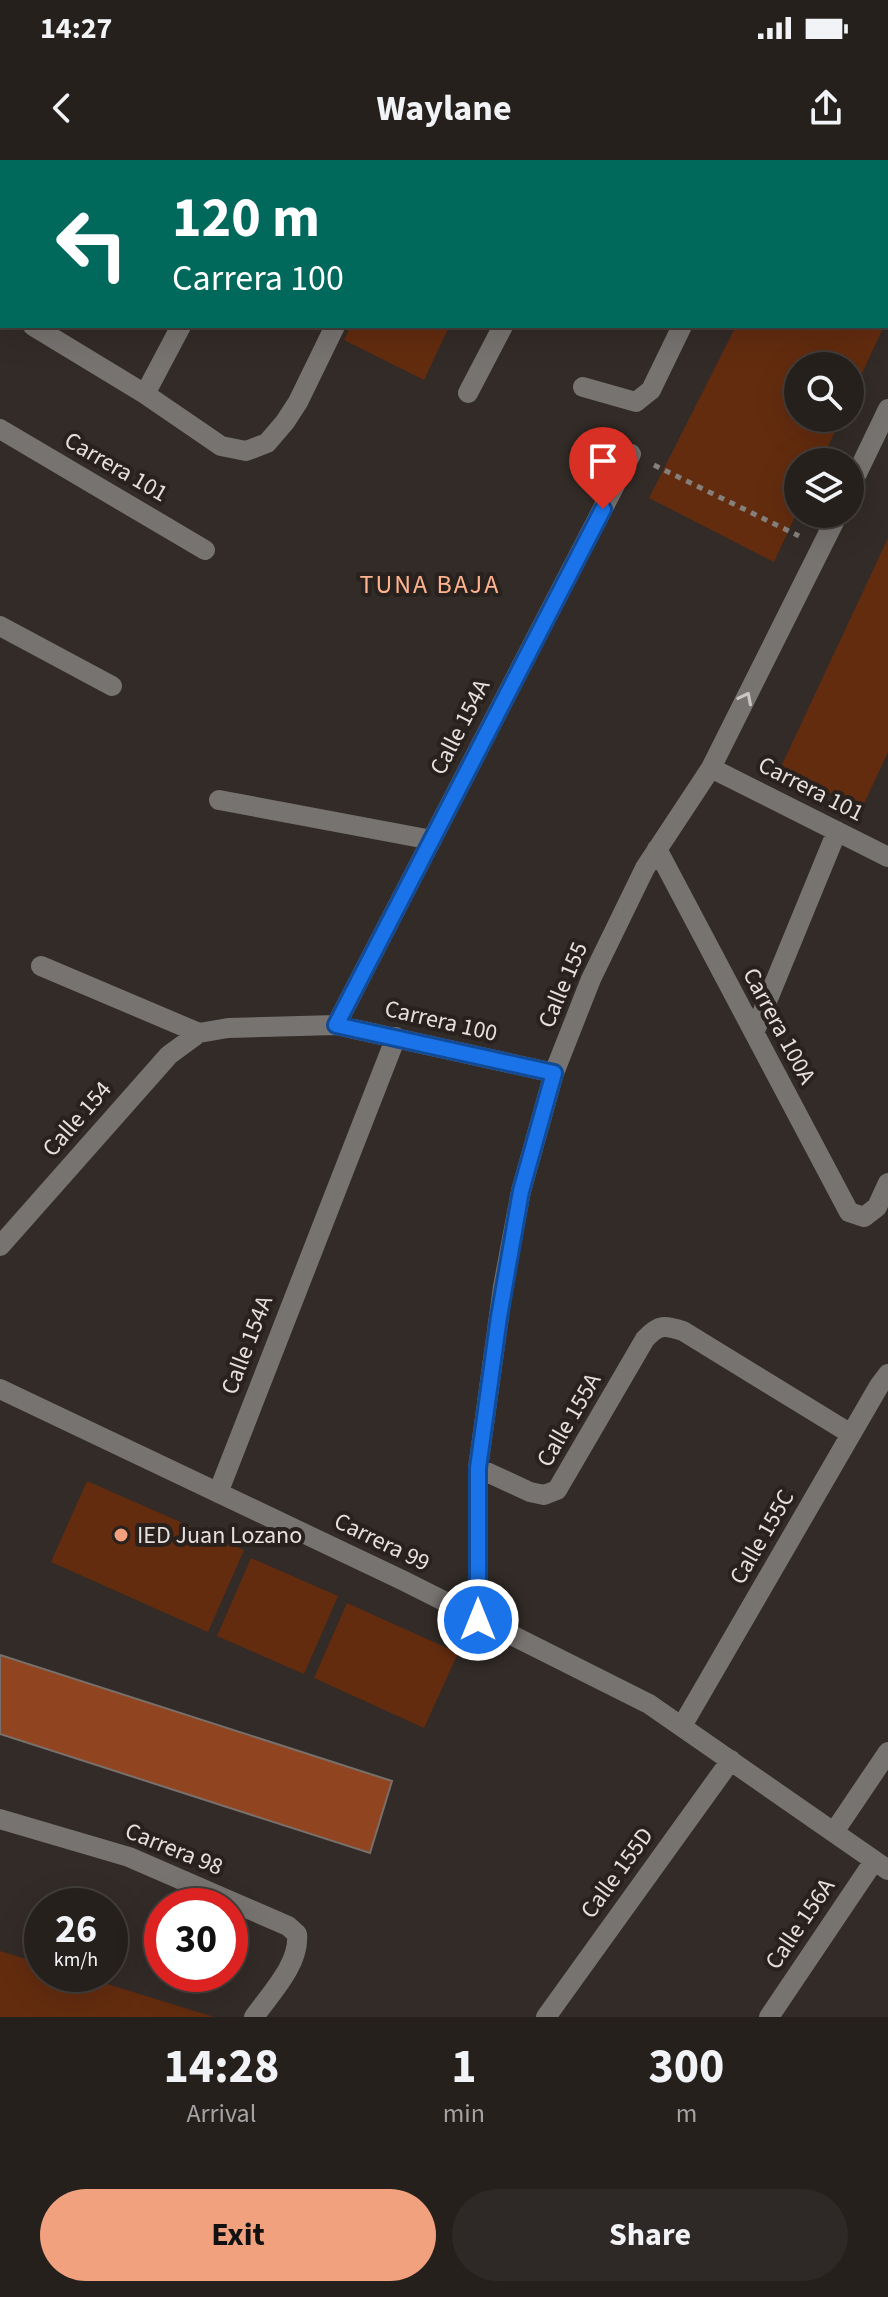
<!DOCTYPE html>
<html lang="en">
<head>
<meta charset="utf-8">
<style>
	body { margin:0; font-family:"Source Sans 3",sans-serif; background:#2e2826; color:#f1f3f6; height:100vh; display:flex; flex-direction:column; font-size:30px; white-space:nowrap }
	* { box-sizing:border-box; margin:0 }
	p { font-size:26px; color:#a4a3a4 }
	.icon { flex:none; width:44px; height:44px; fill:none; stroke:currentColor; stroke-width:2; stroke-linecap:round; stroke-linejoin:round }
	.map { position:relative; height:1857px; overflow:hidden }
	.sheet { display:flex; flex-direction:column; background:#26201d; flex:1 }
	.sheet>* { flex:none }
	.guide { position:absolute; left:0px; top:0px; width:888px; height:168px; box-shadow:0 8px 32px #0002,0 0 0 2px #423e3b; background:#00695c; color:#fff; overflow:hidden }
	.buttons { position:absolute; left:784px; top:192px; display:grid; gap:16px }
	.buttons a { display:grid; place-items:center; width:80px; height:80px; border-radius:50%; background:#26201d; box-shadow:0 8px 32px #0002,0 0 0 2px #423e3b; font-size:40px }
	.speed { position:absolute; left:24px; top:1728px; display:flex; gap:16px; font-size:40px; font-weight:700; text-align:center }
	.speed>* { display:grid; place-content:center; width:104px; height:104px; border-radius:50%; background:#26201d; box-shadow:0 8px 32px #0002,0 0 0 2px #423e3b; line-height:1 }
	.speed small { font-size:20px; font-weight:400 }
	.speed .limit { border:12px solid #d22; background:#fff; color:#111 }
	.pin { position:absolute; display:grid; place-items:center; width:68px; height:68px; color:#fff; margin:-82px -34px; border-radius:50% 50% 50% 0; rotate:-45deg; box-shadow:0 0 8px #0007 }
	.pin .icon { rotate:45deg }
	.me { position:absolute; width:88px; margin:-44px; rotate:0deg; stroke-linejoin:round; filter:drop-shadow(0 0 6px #0008) }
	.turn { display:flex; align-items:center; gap:28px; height:168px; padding:0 40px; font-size:36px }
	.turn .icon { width:104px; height:104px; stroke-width:2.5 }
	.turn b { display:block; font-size:56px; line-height:68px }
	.eta { display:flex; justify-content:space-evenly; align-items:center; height:136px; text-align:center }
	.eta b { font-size:48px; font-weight:700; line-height:56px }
	.cta { display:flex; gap:16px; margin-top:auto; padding:16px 40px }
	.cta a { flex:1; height:92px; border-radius:48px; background:#f1a17d; color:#111; font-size:32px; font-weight:700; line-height:92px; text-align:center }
	.cta a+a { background:#2e2826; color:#f1f3f6 }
	.status { display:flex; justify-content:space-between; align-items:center; height:56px; padding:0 40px; background:#26201d; direction:ltr }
	.status svg { height:22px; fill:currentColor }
	header { display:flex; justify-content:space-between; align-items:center; height:104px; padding:0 40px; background:#26201d; font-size:36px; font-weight:700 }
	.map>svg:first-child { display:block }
	.green { fill:#632c0f }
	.building { fill:#904520; stroke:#79706c; stroke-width:2 }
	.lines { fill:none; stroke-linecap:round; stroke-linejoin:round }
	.path { stroke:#86807d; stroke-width:5; stroke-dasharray:6 6; stroke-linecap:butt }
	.minor { stroke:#777371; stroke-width:20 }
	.oneway { stroke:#cac5c3 }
	.route-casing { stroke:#114b97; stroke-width:20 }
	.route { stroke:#1a73e8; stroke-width:14 }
	.poi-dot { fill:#f1a17d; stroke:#28211e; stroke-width:3 }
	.labels { text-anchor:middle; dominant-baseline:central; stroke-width:8; stroke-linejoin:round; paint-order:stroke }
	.street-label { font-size:24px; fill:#e5e0de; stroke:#28211e }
	.poi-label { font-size:24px; fill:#e5e0de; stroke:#28211e; text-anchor:start }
	.neighbourhood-label { font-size:26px; letter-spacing:2px; fill:#feb290; stroke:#28211e }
</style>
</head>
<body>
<div class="status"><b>14:27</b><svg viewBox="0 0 49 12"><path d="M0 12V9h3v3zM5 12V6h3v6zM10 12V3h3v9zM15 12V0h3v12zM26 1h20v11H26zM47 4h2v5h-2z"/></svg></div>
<header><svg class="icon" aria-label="back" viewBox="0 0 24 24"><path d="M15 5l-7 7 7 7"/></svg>Waylane<svg class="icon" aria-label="share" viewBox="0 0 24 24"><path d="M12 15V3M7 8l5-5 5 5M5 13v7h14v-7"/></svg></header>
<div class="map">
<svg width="888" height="1857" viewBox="0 0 888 1857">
	<rect width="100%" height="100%" fill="#322b27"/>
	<path class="green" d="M821,0H888V157L886,161V2H820Z
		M351,166H447L449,167L424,220L344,180Z
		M736,166H884L850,239V206H798V258H841L821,302H798V350L774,402L649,338Z
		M888,378V592L862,648L780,609Z
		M87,1321L244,1390L208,1472L51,1402Z
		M251,1398L338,1436L304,1514L217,1476Z
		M347,1443L458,1493L424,1568L314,1518Z
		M0,1791L42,1804V1814H75L214,1857H0Z"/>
	<path class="building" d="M0,1495L392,1621L370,1693L0,1574Z"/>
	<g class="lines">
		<path class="path" d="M654,305L799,376"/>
		<path class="minor" d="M674,0L678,2
			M99,2L101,0
			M266,2L267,0
			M414,2L415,0
			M591,2L592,0
			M33,166L145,234L221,286L246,291L267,283L285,262L298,242L335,166
			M583,227L636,242L651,230L682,166
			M468,233L503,166
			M145,234L181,166
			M0,269L205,390
			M850,328L888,249
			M0,466L112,526
			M711,608L888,697
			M219,640L432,680
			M657,689L849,1052L864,1057L877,1047L888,1023
			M41,806L199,873L228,868L336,865L554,913
			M336,865L631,294
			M754,873L837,671
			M0,1086L169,895L199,873
			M0,1229L402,1420L649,1544L888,1710
			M478,1308L530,1332L544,1335L557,1330L645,1179C659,1164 665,1165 683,1171L851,1274
			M218,1333L396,877
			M478,1460V1308L503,1127L521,1031L554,913L591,819L645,708L711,608L838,354
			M682,1566L879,1226L888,1214
			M0,1659L129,1697L288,1766L297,1774C300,1804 271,1833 254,1857
			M834,1672L888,1592
			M546,1857L731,1600
			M769,1857L874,1701"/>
	</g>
	<defs><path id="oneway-chevron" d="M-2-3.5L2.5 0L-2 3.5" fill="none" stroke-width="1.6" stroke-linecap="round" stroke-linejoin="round" transform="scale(2)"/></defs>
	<use class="oneway" href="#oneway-chevron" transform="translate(746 538) rotate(-63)"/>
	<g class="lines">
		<g class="route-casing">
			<path id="route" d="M478,1460V1308L499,1157L521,1031L554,913L336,865L603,349"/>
		</g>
		<use href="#route" class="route"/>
	</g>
	<circle class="poi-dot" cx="121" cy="1375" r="8"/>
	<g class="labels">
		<g class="street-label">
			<text transform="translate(116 307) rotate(30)">Carrera 101</text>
			<text transform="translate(460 567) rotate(-63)">Calle 154A</text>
			<text transform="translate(811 629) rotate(27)">Carrera 101</text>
			<text transform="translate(563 825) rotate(-67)">Calle 155</text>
			<text transform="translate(441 861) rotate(13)">Carrera 100</text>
			<text transform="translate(779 866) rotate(62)">Carrera 100A</text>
			<text transform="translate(77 959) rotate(-49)">Calle 154</text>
			<text transform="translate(247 1185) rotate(-69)">Calle 154A</text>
			<text transform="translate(569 1260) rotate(-60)">Calle 155A</text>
			<text transform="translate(762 1377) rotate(-60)">Calle 155C</text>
			<text transform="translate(382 1382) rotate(26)">Carrera 99</text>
			<text transform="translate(174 1689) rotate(22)">Carrera 98</text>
			<text transform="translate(617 1713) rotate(-54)">Calle 155D</text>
			<text transform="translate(800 1764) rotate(-56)">Calle 156A</text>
		</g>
		<g class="poi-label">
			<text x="137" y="1375">IED Juan Lozano</text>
		</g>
		<g class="neighbourhood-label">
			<text x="430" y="424">TUNA BAJA</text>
		</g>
	</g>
</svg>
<div class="buttons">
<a><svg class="icon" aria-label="search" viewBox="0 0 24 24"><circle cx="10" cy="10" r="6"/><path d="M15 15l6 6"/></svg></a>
<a><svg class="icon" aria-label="layers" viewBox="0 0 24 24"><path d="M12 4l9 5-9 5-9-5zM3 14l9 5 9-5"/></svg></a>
</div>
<div class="speed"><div>26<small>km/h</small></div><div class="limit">30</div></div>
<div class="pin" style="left:603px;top:349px;background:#d93025"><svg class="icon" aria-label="arrive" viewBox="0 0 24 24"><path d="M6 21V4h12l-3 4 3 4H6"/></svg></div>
<svg class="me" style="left:478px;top:1460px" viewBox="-20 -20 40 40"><circle r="17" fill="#1a73e8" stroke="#fff" stroke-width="3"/><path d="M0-11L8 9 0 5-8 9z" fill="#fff"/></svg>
<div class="guide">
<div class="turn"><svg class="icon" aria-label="left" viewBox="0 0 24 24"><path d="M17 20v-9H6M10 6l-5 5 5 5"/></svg><div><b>120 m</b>Carrera 100</div></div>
</div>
</div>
<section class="sheet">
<div class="eta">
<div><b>14:28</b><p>Arrival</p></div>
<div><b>1</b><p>min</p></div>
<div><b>300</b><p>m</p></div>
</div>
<div class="cta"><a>Exit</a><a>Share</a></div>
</section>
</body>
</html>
